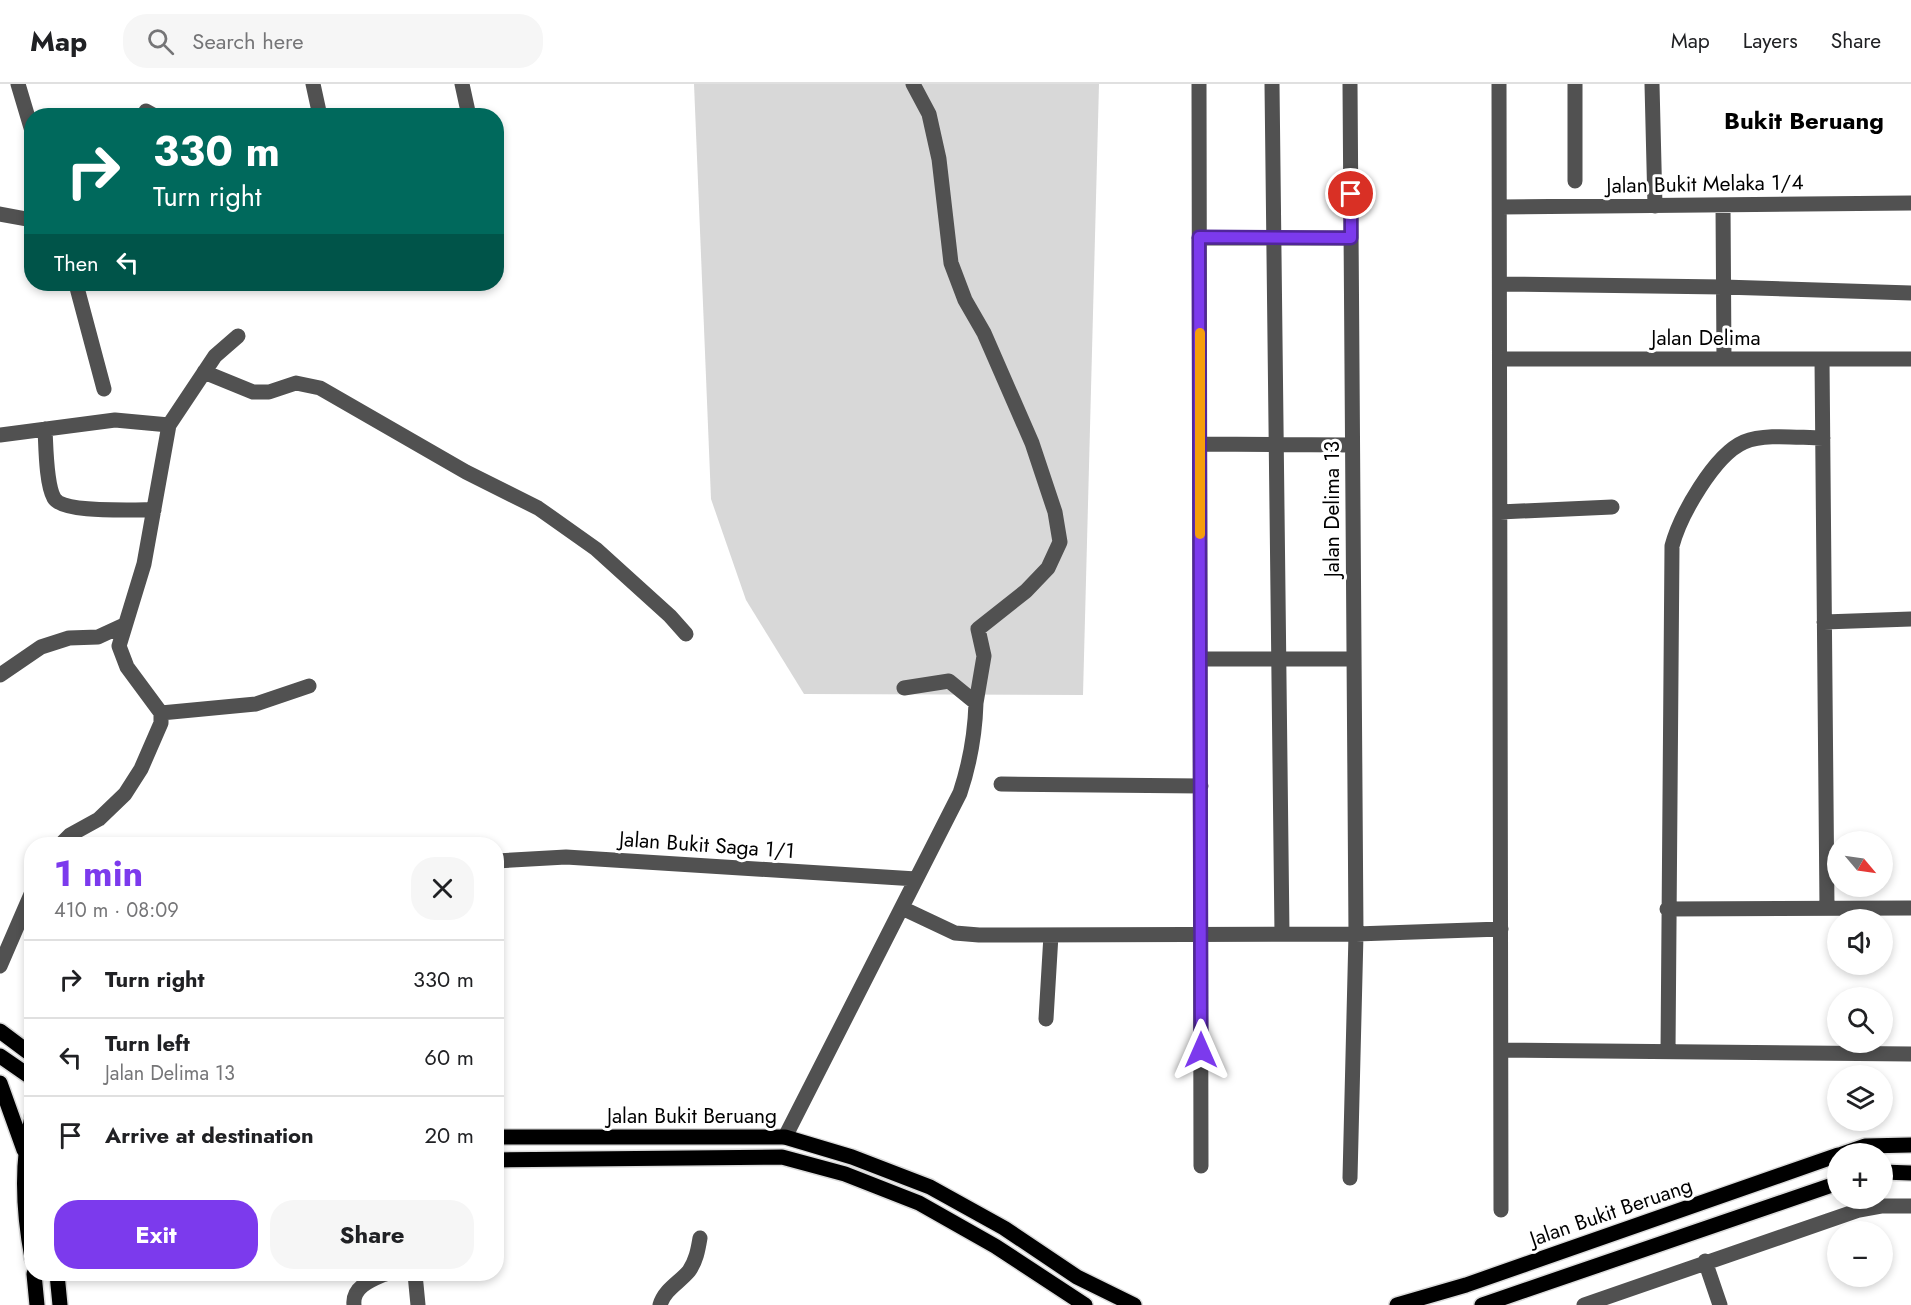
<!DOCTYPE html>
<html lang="en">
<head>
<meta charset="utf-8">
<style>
	body { margin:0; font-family:Jost,sans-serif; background:#f6f6f6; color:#202124; height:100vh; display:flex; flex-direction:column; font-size:22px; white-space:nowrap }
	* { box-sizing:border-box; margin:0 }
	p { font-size:20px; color:#757577 }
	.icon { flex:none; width:33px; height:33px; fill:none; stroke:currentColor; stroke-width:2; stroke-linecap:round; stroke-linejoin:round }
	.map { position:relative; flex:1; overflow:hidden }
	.details { position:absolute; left:24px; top:753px; width:480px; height:444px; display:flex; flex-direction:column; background:#fff; border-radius:24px; box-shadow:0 3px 9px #0003 }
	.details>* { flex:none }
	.hud { position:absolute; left:24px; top:24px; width:480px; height:183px; border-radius:24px; box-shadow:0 3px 9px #0003; background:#00695c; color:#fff; overflow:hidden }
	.needle { width:39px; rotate:119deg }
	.fabs { position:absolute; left:1827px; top:747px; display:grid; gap:12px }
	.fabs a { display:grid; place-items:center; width:66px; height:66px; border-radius:50%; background:#fff; box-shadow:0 3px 9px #0003; font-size:30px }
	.pin { position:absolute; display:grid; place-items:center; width:51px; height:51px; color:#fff; margin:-26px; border:3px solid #fff; border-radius:50%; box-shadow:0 2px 6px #0007 }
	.me { position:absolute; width:66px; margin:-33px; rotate:0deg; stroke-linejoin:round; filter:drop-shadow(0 0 4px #0008) }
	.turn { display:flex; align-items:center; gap:21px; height:126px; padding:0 30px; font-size:27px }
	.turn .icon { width:78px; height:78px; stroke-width:2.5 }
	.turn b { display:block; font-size:42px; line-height:51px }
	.then { display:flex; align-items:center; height:57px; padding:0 30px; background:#0003; gap:12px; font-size:22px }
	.round { display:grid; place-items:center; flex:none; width:63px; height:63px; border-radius:24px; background:#f6f6f6 }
	.headline { display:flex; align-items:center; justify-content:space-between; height:102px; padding:0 30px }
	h1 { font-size:36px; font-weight:700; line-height:45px; color:#7c3aed }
	.button { display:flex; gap:12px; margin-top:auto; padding:12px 30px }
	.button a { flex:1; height:69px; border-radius:24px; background:#7c3aed; color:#fff; font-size:24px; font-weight:700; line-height:69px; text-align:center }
	.button a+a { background:#f6f6f6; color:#202124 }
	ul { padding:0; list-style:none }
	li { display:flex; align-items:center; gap:18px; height:78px; padding:0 30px; border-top:2px solid #e0e0e0 }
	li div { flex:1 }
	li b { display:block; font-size:22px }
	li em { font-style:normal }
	header { display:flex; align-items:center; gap:36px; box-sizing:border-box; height:84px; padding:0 30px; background:#fff; border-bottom:2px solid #e0e0e0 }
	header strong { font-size:28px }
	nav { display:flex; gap:33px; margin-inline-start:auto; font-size:21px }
	.search { width:420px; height:54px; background:#f6f6f6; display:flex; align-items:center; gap:15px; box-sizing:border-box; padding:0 21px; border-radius:24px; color:#757577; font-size:22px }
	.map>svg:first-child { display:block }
	.green { fill:#d8d8d8 }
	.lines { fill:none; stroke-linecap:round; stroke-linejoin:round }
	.major-casing { stroke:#dbdbdb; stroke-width:18 }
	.minor { stroke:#515151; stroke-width:15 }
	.major { stroke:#000; stroke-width:15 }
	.route-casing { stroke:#51269a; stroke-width:15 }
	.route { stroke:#7c3aed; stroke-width:10 }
	.slow { stroke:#f59e0b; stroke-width:10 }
	.labels { text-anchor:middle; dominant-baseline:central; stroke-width:6; stroke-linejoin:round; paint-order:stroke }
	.street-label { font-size:21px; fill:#000; stroke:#fff }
	.quarter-label { font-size:24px; font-weight:bold; fill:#000; stroke:#fff }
</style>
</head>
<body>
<header>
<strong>Map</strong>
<div class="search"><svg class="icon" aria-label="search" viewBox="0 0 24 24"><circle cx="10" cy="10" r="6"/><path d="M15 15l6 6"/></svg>Search here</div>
<nav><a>Map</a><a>Layers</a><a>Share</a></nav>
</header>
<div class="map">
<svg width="1911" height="1221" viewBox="0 0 1911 1221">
	<rect width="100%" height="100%" fill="#fff"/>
	<path class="green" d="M694,0H1099L1083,611L804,610L746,516L711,415Z"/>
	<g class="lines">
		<g class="major-casing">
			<path id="major" d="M0,947L32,971
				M0,972L32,994
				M0,999L24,1066
				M32,1033C21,1079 23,1127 32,1174
				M496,1053H785L852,1073L930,1103L1004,1144L1077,1193L1134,1221
				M1842,1070L1865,1062L1911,1061
				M496,1076L782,1073L845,1090L919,1119L995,1162L1085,1221
				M1882,1088L1911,1089
				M34,1190L37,1221
				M57,1190L60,1221
				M1397,1221L1466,1201L1838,1071
				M1482,1221L1838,1099"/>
		</g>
		<path class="minor" d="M18,0L32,47
			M313,0L320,32
			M462,0L469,32
			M913,0L929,30L939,75L951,179L965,216L984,249L1032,359L1055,428L1060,458L1048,484L1026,507L978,545L984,572L976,619
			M1199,0L1201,1082
			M1272,0L1282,850
			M1350,0L1356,850L1350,1094
			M1499,0L1501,1126
			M1652,0L1655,122
			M146,27L155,32
			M1575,97V0
			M1723,121L1724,275
			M1500,123L1911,119
			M0,130L32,136
			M1199,154H1351
			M76,200L104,305
			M1500,200L1723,203L1911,209
			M1500,275H1911
			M1822,275L1827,824
			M204,288L253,308H269L296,299L320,304L466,388L538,424L596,465L670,532L686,550
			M45,345C46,363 46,400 54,414C63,430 135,425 154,426
			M0,351L115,336L169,341L215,272L238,252
			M1200,360L1352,361
			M1500,428L1612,423
			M1824,538L1911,535
			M1200,575H1354
			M0,591L41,563L69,554L98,553L124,541
			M161,629L256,620L309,602
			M1001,700L1201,702
			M61,760L70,751L99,735L125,710L141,685L161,639V629L127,583L119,562L144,480L169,341
			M496,777L566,773L916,795
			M902,824L955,849L979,851L1356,850L1501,845
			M1667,825L1911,824
			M0,882L32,808
			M1046,935L1051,851
			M1501,966L1911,970
			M1668,968L1672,462C1680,432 1714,371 1744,358C1766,349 1799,354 1823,354
			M785,1053L960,709C970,679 975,651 976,619L949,597L904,604
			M1705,1177L1720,1221
			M415,1190L418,1221
			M354,1221C352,1203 371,1196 385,1190
			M660,1221C665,1205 679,1199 689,1187C696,1177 698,1166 700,1154
			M1584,1221L1859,1126L1881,1122H1911"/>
		<use href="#major" class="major"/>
	</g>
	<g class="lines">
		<g class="route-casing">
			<path id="route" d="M1201,966L1199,153L1351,154V110"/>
		</g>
		<use href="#route" class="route"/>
		<path class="slow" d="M1200,249V450"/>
	</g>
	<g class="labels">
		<g class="street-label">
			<text transform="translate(1705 100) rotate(-1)">Jalan Bukit Melaka 1/4</text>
			<text x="1706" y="254">Jalan Delima</text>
			<text transform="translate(1332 425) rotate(-90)">Jalan Delima 13</text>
			<text transform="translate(707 761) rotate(4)">Jalan Bukit Saga 1/1</text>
			<text x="692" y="1032">Jalan Bukit Beruang</text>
			<text transform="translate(1611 1128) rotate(-19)">Jalan Bukit Beruang</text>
		</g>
		<g class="quarter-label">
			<text x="1804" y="36">Bukit Beruang</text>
		</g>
	</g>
</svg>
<div class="fabs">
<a><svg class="needle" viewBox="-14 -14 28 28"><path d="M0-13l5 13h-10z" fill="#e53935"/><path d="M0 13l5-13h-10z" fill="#757577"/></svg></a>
<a><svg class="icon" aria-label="sound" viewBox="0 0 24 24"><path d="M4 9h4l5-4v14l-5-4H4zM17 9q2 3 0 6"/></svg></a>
<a><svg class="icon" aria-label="search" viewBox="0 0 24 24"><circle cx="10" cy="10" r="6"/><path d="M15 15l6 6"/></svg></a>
<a><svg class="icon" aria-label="layers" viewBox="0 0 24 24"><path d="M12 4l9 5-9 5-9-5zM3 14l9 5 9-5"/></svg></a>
<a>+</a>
<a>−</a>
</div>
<div class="pin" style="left:1351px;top:110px;background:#d93025"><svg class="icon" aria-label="arrive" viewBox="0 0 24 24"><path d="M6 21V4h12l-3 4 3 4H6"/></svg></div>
<svg class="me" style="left:1201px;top:966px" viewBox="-20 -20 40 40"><path d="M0-17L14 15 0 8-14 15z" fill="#7c3aed" stroke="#fff" stroke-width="4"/></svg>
<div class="hud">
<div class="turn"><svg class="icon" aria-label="right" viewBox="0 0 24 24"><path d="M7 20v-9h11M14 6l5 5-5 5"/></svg><div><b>330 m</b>Turn right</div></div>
<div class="then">Then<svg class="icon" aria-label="left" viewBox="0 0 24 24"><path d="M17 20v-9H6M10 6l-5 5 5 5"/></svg></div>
</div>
<section class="details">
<div class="headline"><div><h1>1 min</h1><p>410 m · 08:09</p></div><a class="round"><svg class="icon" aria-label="close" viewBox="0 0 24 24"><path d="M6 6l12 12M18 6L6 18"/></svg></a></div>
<ul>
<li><svg class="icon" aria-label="right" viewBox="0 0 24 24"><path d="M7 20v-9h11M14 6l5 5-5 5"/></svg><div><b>Turn right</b></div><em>330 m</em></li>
<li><svg class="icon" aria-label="left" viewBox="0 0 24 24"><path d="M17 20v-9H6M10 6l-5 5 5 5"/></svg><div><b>Turn left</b><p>Jalan Delima 13</p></div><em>60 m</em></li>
<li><svg class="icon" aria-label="arrive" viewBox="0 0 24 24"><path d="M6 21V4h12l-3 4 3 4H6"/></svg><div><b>Arrive at destination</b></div><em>20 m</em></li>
</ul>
<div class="button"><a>Exit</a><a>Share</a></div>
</section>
</div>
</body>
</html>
